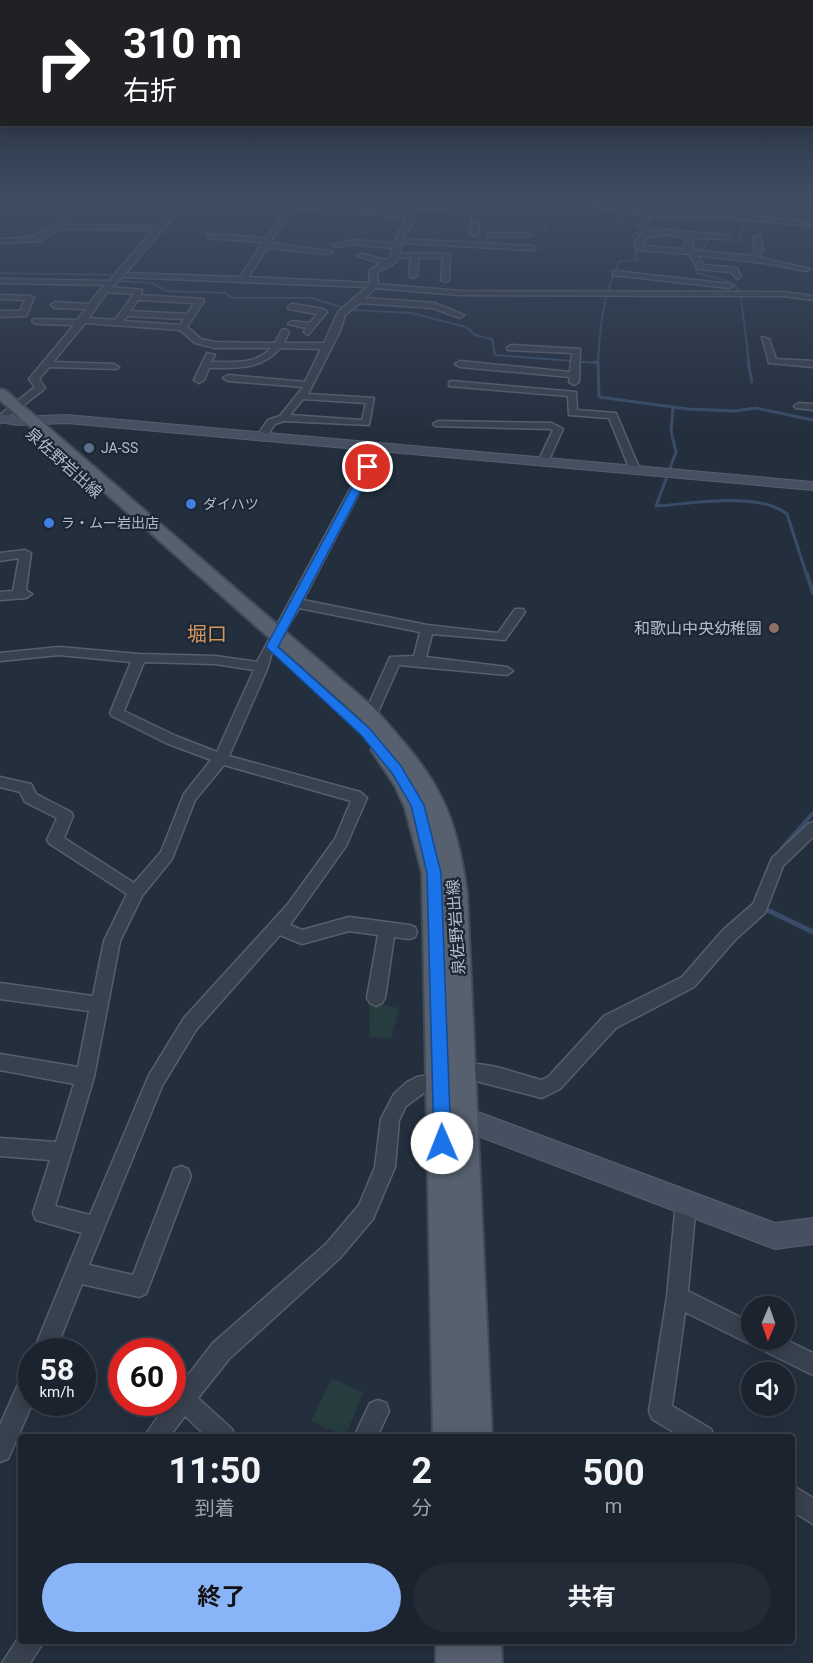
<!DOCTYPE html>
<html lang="ja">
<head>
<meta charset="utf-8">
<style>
	body { margin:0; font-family:Roboto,"Noto Sans JP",sans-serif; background:#242b36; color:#f1f3f6; height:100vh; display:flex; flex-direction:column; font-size:22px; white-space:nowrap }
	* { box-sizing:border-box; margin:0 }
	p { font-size:20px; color:#a0a4aa }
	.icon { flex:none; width:33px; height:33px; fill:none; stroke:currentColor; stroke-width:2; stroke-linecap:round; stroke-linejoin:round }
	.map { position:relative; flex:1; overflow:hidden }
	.sheet { position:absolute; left:18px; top:1434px; width:777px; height:210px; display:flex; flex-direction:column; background:#1b232e; border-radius:6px; box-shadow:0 3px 15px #0003,0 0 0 2px #39404a }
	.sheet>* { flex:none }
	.banner { position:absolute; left:0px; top:0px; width:813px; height:126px; box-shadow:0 3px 15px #0003,0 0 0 2px #39404a; background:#202124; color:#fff; overflow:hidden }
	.needle { width:39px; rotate:182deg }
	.tools { position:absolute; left:741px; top:1296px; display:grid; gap:12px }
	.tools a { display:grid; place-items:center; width:54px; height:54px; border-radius:50%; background:#1b232e; box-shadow:0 3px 15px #0003,0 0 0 2px #39404a; font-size:30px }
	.speed { position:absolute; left:18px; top:1338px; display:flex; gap:12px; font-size:30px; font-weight:700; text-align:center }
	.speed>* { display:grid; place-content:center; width:78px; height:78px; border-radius:50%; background:#1b232e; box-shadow:0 3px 15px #0003,0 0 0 2px #39404a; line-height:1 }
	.speed small { font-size:15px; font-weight:400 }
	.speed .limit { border:9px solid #d22; background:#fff; color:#111 }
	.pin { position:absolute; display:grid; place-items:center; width:51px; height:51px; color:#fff; margin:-26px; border:3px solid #fff; border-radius:50%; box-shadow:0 2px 6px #0007 }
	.me { position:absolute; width:66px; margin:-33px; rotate:359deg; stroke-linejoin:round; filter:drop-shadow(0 0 4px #0008) }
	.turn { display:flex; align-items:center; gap:21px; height:126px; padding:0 24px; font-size:27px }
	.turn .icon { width:78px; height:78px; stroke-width:2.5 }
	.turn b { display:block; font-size:42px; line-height:51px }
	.eta { display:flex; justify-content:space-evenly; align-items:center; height:102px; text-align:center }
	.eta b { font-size:36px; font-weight:700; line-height:42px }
	.primary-button { display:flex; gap:12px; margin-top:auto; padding:12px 24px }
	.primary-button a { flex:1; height:69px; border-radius:36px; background:#8ab4f8; color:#111; font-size:24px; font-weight:700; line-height:69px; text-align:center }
	.primary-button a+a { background:#242b36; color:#f1f3f6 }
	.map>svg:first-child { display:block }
	.green { fill:#263c3f }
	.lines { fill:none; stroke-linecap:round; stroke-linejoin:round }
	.stream-far3 { stroke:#394c67; stroke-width:2 }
	.stream-far2 { stroke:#394c67; stroke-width:3 }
	.stream-far1 { stroke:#394c67; stroke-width:4 }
	.stream { stroke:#394c67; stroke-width:5 }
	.street-casing { stroke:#565f6c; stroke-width:3 }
	.secondary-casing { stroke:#565f6c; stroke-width:2 }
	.primary-casing { stroke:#414a57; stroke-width:4 }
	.street { fill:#38414e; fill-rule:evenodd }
	.secondary { fill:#465061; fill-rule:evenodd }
	.primary { fill:#56606e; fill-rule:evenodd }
	.route { fill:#1a73e8; stroke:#114b97; stroke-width:1.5 }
	.service-dot { fill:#5c6f8a; stroke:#1d2633; stroke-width:2 }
	.shop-dot { fill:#3f7fe0; stroke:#1d2633; stroke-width:2 }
	.education-dot { fill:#8d6e63; stroke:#1d2633; stroke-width:2 }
	.labels { text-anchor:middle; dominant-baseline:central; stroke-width:4.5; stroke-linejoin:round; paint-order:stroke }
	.far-poi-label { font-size:14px; fill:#b4bcc9; stroke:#1d2633; text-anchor:start }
	.street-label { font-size:16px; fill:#b4bcc9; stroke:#1d2633 }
	.poi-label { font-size:16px; fill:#b4bcc9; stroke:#1d2633; text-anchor:end }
	.quarter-label { font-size:20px; fill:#d59563; stroke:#1d2633 }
</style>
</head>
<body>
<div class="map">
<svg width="813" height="1663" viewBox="0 0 813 1663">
	<rect width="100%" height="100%" fill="#242f3e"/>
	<path class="green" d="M369,1002L399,1008L391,1038L370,1037Z
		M332,1378L363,1393L345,1437L311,1421Z"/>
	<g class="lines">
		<path class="stream-far3" d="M539,198L546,233
			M577,198L604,200
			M606,198L600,204V209L620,211
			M740,198L745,205L740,242L710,238L703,248L690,250L687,254L694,262L697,273L734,283L741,297L749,363
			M634,211L651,198
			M0,273L113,275L117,281L152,283L167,291L225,293L233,298H312L351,310L412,313L466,327L475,335L492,339L495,355L598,363
			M598,362C600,326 603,293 620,261L637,260L634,242L640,234L615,228L620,211H625"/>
		<path class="stream-far2" d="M594,362H598L599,397L688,409L735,411L756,408L813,420
			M748,362L752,382
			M673,408L671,431L676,452L656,506C692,504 758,491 787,514L807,576"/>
		<path class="stream-far1" d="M807,574L813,593
			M782,848L813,813"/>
		<path class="stream" d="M761,907L813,932"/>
		<g class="street-casing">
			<path id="street" d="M78,198H86L65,225L157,226L185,198H193L173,217L126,273L240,277L263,242L209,238L206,234L266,238L295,198L299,200L295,205L408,213L414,198H420L418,206L501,208L505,210L501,212L416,210L412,224L402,239L532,246L536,248L532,250L401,243L400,253L450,254L449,280L445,282L441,280L443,258H419L417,276L413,278L409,276L411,258L399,257L392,265L377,272L378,284L460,291L784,292L813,296V300L784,296L460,295L375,288L365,298L434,303L464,315L460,318L433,308L360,303L345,315L340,331L308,394L374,398L369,425L284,421L275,424L265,439L261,440L256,437L268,420L280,416L303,387L228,381L223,378L228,375L305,382L321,349L280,348C262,370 235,368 209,368L204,380L199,383L194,380L207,353L215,355L211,362C232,362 256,365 271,348H215L195,343L180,330L85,323L53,362L114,364L119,367L117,369L49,367L39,379L45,388L43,390L0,423V415L35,387L29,379L74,325L36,324L32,321L33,319L77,320L86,309L55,308L51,305L55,302L89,304L104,285L0,283V279L109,281L153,230L60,229L40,241L0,243V239C42,239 53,231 78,198ZM292,209L407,217L394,243L352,240L333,245L337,247L352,244L393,248L391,257L386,260L361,254L357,256L381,263L369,271L370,283L248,277L267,248L329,254L333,252L270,243ZM122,277L367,287L338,312L324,343H284L289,332L285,329L282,330L275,343L215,342L201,339L187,327L204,301L203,299L141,295L142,290L112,287ZM107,292L134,294L115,320L89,318ZM138,300L194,303L187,314L130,311ZM127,316L184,319L180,325L123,321ZM303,399L366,403L362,420L290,415Z
				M515,198H572L648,212L714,213L813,222V226L714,217L651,216L646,226L652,229L650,232L664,230L728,235L725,239L694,238L691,250L751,256L755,250L753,237L760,235L763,250L758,257L810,269L806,271L765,263L697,255L704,265L737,268L741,277L737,279L731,272L698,269L689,254L637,250L635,243L644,230L638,227L644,215L566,201L519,200ZM665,234L687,238L683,249L643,246L647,236L657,237Z
				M472,220L479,222L478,234L474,236L470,234Z
				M489,233H527L531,235L527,237H486Z
				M616,271L729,284L733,286L729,288L613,275V271Z
				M0,295L30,296L34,298L26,316L0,317V311H20L25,300L0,299Z
				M292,304L323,309L327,312L308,335L304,332L306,328L288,324L292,321L310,323L317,314L289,309L288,307Z
				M762,337L769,339L776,359L813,361V367L769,363Z
				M511,345L580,349L579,382L574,385L569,382L570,377L460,367L455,364L460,361L570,372L572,353L508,350L507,348Z
				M452,381L576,392L577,410L616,413L640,470L635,473L630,470L609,418L569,415L568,396L449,386V382Z
				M799,403L813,404V410L796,408L794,406Z
				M438,421L552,423L563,429L548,462L543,465L538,462L553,430L550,429L435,426L433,424Z
				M378,444L383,447L303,600L427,625L498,633L515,609H523L525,612L505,640L432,634L426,657L507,667L513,671L507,675L399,665L378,712L366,717L361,715L359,712L368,706L390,657L414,656L420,632L299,608L271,655L268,667L229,756L360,792L367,798L346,846L290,925L302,930L349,917L409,925L415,927L417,932L415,937L409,939L394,937L385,998L382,1003L376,1006L370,1003L367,998L378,935L349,931L302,944L280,935L196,1030L162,1086L89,1265L133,1275L174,1169L181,1166L188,1169L191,1176L146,1294L139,1297L82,1284L55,1352H33L82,1233L36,1220L33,1213L50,1160L0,1156V1138L56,1142L74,1084L0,1070V1054L78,1067L89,1011L0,999V983L93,996L104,941L127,894L50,844L47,840L57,818L25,802L20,792L0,787V777L31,784L36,794L71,812L73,816L64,838L134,883L161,852L184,794L211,760L166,743L112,716L110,713L131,662L59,655L0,661V653L59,647L139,654L215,656L257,662L373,447ZM144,662L215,664L254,670L217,752L176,736L124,711ZM224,765L351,801L335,839L288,904L184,1018L149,1075L90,1215L55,1206L94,1077L120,941L142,896L172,859L195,800Z
				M25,550L31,553L26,590L32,594L26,598L0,600V592L13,591L19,558L0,561V553Z
				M813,822V837L783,866L765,913L735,940L694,987L616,1028L560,1089L542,1098L476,1081L457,1078L454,1072L457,1066C478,1058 519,1074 541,1080L548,1077L604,1016L682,977L723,930L753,904L772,858L808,824Z
				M441,1073L447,1076L450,1082L447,1088L425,1092L406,1106L399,1120L395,1167L373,1219L340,1258L229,1359L198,1398L232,1429L235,1437H207L185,1416L169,1437H144L168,1402H172V1396L213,1343L326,1244L359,1205L375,1167L381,1119L394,1094L407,1082L417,1077Z
				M686,1192L693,1195L696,1202L688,1291L752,1323V1340L784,1339L813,1353V1375L685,1312L672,1406L711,1429L714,1437H682L652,1419L649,1411L667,1297L676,1202L679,1195Z
				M32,1368L33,1402L8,1459L0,1462V1425L24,1371Z
				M378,1400L386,1403L389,1411L377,1437H354L370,1403Z
				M792,1485L813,1498V1524L792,1511Z
				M21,1634V1641H44L30,1663H2Z"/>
		</g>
		<g class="secondary-casing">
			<path id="secondary" d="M0,414L17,417L67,415L813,482V490L67,423L17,425L0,422Z
				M454,1103L775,1223L813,1218V1244L775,1249L454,1127L445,1123L442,1115L445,1107Z"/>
		</g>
		<g class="primary-casing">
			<path id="primary" d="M0,389L5,390L373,707C433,774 454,800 467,892L492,1437H433L422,873L405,808L395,786L371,750L374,745L381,742L359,717L0,400Z
				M436,1641H501L502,1663H436Z"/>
		</g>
		<use href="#street" class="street"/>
		<use href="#secondary" class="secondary"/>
		<use href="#primary" class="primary"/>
	</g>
	<linearGradient id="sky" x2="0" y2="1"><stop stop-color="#141a22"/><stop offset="0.46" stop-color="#3f4d63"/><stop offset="1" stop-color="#3f4d63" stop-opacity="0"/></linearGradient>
	<rect width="813" height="431" fill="url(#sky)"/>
	<path class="route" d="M368,464L373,467L278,647L370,729L401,766L424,805L441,873L451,1143L449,1149L442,1152L436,1149L434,1143L427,873L411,805L392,773L361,735L266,647L363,467Z"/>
	<circle class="service-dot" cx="89" cy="448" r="6"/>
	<g class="shop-dot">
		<circle cx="191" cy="504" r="6"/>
		<circle cx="49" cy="523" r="6"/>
	</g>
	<circle class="education-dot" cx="774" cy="628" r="6"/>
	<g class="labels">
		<g class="far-poi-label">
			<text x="101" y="448">JA-SS</text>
			<text x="203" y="504">ダイハツ</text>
			<text x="61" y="523">ラ・ムー岩出店</text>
		</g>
		<g class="street-label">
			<text transform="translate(64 463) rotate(42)">泉佐野岩出線</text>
			<text transform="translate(456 927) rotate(-94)">泉佐野岩出線</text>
		</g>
		<g class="poi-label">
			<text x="762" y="628">和歌山中央幼稚園</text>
		</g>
		<g class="quarter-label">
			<text x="207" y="634">堀口</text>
		</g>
	</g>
</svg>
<div class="tools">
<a><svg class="needle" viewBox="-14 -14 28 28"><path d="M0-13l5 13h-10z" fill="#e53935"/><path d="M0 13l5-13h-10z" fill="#a0a4aa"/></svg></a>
<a><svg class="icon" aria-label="sound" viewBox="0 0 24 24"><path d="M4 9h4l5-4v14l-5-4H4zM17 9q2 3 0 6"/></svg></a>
</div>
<div class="speed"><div>58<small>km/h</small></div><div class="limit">60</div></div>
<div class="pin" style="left:368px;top:467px;background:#d93025"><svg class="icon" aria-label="arrive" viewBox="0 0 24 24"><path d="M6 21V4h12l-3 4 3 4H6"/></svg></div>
<svg class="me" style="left:442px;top:1143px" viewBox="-20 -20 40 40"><circle r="19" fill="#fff"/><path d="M0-13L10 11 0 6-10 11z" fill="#1a73e8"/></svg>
<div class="banner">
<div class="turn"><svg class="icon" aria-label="right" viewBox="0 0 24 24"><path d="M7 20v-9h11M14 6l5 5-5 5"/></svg><div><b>310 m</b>右折</div></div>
</div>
<section class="sheet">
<div class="eta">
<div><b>11:50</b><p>到着</p></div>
<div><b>2</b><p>分</p></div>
<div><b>500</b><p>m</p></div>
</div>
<div class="primary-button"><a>終了</a><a>共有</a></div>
</section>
</div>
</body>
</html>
